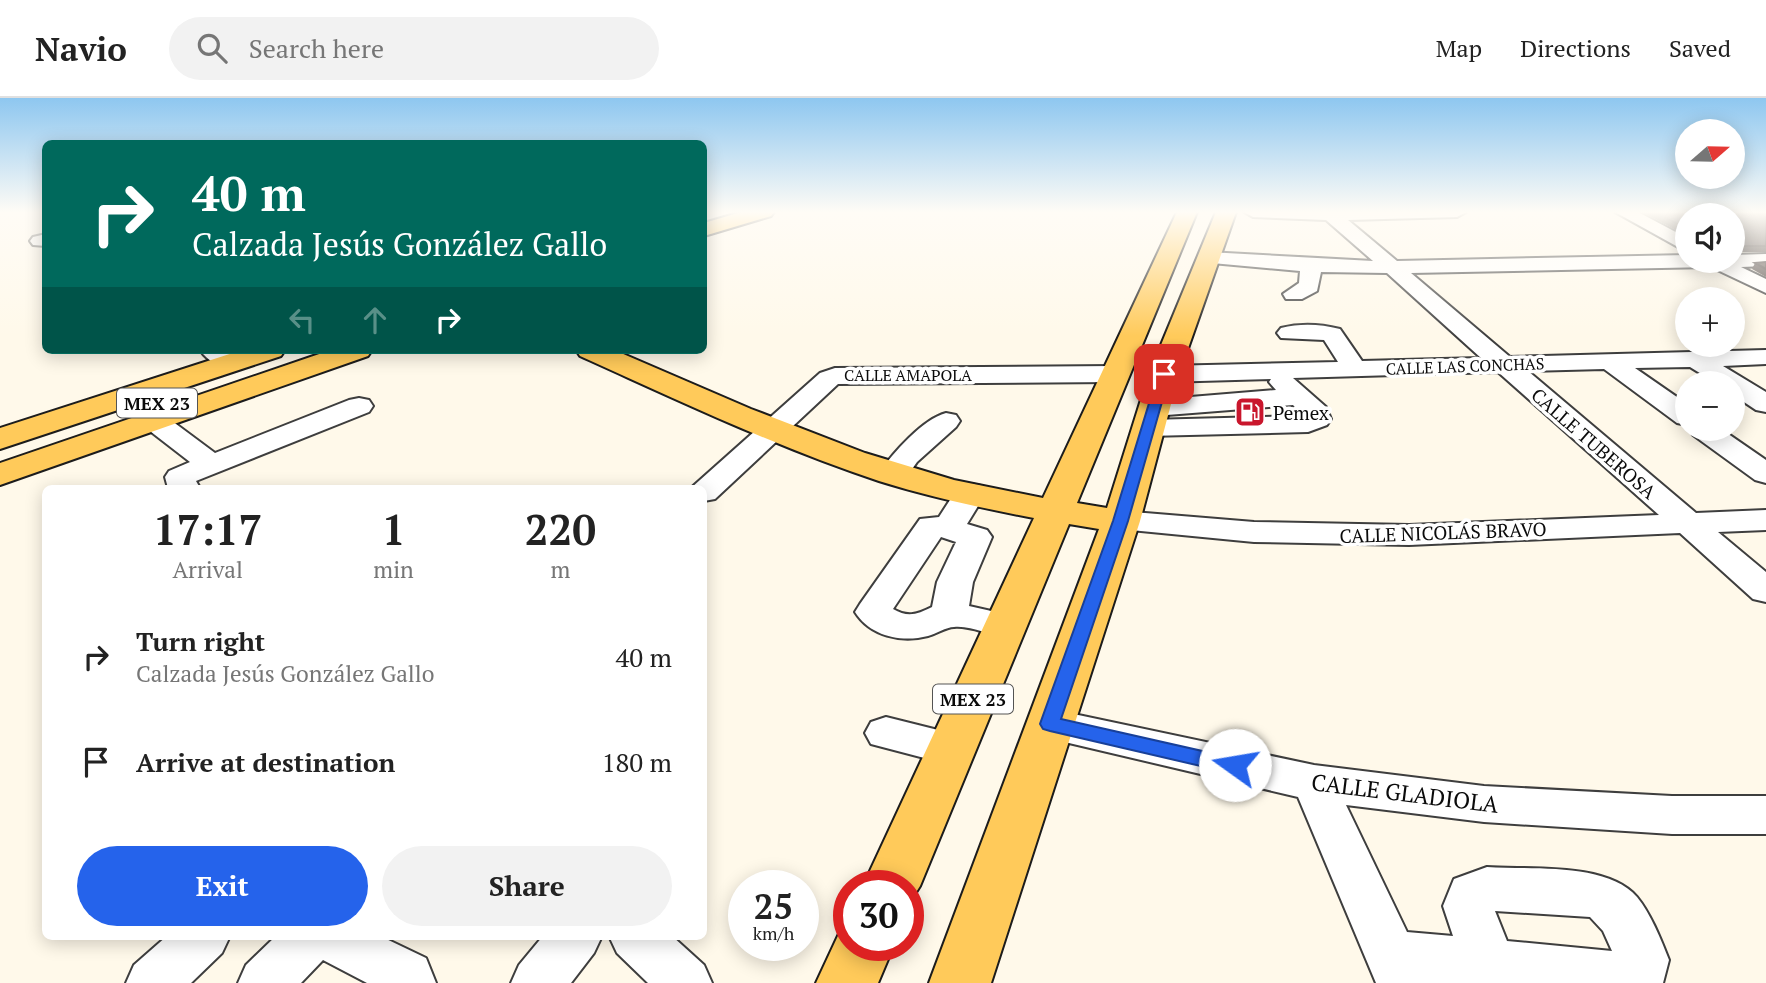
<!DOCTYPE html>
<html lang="en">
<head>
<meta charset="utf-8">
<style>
	body { margin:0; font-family:"PT Serif",serif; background:#f2f2f2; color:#222; height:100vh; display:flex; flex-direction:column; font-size:26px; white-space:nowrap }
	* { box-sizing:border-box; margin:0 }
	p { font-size:23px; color:#767676 }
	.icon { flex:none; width:38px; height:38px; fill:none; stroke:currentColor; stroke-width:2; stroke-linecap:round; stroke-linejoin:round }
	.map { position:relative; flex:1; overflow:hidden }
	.sheet { position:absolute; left:42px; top:387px; width:665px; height:455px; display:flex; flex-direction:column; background:#fff; border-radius:10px; box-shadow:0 4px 18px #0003 }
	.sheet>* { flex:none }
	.top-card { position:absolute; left:42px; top:42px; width:665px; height:214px; border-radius:10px; box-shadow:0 4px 18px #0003; background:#00695c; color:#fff; overflow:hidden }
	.needle { width:46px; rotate:70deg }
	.fabs { position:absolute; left:1675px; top:21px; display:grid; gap:14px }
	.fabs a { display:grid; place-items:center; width:70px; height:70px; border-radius:50%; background:#fff; box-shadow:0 4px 18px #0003; font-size:35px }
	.speed { position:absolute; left:728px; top:772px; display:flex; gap:14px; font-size:35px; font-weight:700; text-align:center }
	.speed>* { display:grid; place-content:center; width:91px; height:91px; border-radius:50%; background:#fff; box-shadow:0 4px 18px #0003; line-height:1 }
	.speed small { font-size:18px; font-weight:400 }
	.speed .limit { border:10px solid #d22; background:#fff; color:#111 }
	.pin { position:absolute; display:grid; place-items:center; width:60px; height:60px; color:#fff; margin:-30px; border-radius:14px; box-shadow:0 4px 10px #0006 }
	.me { position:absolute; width:77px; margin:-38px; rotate:283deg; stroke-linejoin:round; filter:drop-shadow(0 0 5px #0008) }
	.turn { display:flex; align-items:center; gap:24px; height:147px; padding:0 35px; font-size:32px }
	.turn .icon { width:91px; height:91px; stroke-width:2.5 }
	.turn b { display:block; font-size:49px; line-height:60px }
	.lanes { display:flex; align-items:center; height:66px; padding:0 35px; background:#0003; justify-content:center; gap:35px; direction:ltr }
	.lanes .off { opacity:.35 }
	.eta { display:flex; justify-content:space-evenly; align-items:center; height:119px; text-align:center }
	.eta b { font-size:42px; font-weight:700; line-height:49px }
	.action { display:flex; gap:14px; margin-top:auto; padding:14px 35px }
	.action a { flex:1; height:80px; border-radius:42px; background:#2563eb; color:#fff; font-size:28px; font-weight:700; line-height:80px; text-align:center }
	.action a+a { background:#f2f2f2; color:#222 }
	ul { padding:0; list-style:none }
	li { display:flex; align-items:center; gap:21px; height:105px; padding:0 35px }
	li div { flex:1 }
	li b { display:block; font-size:26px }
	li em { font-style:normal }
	header { display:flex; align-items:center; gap:42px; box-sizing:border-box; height:98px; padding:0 35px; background:#fff; border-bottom:2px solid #e0e0e0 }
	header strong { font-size:33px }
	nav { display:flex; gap:38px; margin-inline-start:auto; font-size:24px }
	.search { width:490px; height:63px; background:#f2f2f2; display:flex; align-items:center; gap:18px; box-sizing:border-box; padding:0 24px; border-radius:38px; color:#767676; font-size:26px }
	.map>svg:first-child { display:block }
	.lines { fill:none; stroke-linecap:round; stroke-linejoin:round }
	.minor-casing { stroke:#3e3e3e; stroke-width:4 }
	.major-casing { stroke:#1c1c1c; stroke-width:4 }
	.minor { fill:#fff; fill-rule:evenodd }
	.major { fill:#ffca5a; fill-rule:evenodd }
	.wall { fill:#49403d }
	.building { fill:#554b47; stroke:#3c3432; stroke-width:2 }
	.route { fill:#2563eb; stroke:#184099; stroke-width:2 }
	.labels { text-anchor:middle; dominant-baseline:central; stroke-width:7; stroke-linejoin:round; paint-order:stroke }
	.far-street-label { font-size:16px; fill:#0b0b0b; stroke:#fff }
	.shield { fill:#fff; stroke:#545454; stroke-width:2 }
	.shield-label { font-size:18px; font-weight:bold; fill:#0b0b0b }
	.poi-label { font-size:19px; fill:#0b0b0b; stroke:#fff; text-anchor:start }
	.street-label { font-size:19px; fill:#0b0b0b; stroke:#fff }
	.near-street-label { font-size:23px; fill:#0b0b0b; stroke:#fff }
</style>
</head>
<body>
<header>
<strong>Navio</strong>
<div class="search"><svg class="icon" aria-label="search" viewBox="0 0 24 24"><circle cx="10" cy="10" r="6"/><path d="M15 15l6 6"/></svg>Search here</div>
<nav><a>Map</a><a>Directions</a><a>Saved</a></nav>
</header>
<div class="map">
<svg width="1766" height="885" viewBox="0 0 1766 885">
	<rect width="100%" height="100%" fill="#fff9ea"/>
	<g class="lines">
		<g class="minor-casing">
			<path id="minor" d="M1244,114H1466L1457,119L1348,122L1397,163L1687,157V163H1732V157L1766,156V168L1741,169L1766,181V195L1711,169L1411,175L1510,259L1766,252V266L1723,268L1766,294V314L1756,312L1732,296V285H1716L1690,269L1635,270L1687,306V327L1677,325L1604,271L1528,273L1696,415L1766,412V432L1718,434L1766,474V504L1753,501L1680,435L1409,447L1254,444L1110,430L1105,423L1110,416L1121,413L1254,424L1409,427L1659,417L1498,274L1293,280L1326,309L1331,321L1327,327L1308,334L1148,338L1138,336L1134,330L1138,324L1148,322L1303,318L1293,307L1154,318L1144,316L1140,310L1144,304L1154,302L1276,292L1269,284L1271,281L1164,284L1155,281L1151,276L1155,271L1164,268L1338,264L1324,242L1281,240L1277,235L1281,230C1301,225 1320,226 1340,231L1362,263L1481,260L1387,175L1321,174L1317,193L1302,201H1286L1283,196L1299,185L1300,173L1201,164L1198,160L1201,156L1208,154L1373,163L1326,122L1253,119Z
				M1615,114H1638L1687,140V154Z
				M46,136V148L33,147L30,143L33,139Z
				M200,252H229L245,265L241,270C226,274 209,265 200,252Z
				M1115,268L1124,271L1128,276L1124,281L1115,284L838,286L715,401L704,403V390H691L820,275L835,270Z
				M124,292L133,294L215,355L349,302L359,300L369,302L373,308L369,314L196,383L200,390H168L165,379L169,373L190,364L115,306L111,300L115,294Z
				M946,315L956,317L960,323L956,329L917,364L905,381L894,384L883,381L879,375C893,355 923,321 946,315Z
				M1689,331H1721L1766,362V385L1755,382L1693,337Z
				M970,386L981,388L986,395L967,426L987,432L992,439L973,484L969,508L1018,519L1024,528L1018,537C995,543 976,527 954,529C946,529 936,536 928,538C901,545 870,538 855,514L860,506L920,421L939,419L959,388ZM941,439L956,444L937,484L932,509C918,516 908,520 893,511Z
				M1050,611L1314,667L1484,688L1672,698H1766V736H1672L1484,724L1346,707L1407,834L1453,838L1443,808L1454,781L1487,769C1530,772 1607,764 1637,799C1651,816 1661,842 1669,862L1663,885H1376L1298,699L1035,637L1029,626L1035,615ZM1495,813L1590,819L1603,833L1612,853L1507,843Z
				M886,619L966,639L972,651L966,663L951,667L871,646L865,635L871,624Z
				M167,838H230L222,855L191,885H126L134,867Z
				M276,838H380L426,860L436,885H367L323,862L301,885H238L246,867Z
				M543,838H602L594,855L571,885H511L519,867Z
				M609,838H672L704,867L712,885H648L617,855Z"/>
		</g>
		<g class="major-casing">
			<path id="major" d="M741,114H774L771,118L704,138V125Z
				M1177,114H1197L1077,405L1107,410L1149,276L1216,114H1236L1179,276L1140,423L991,885H929L1099,431L1069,426L920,788L908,807V788H863L1034,420C982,410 930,399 879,383C776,349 678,302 580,258L576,252H614L751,311L865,355L954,382L1043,400Z
				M242,252H285L281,258L0,351V330Z
				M331,252H372L368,258L0,387V365Z
				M849,825V847H894L878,885H816L843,827Z"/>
		</g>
		<use href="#minor" class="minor"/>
		<use href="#major" class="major"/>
	</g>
	<path class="wall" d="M1642,114H1766V154H1732V117H1687V138Z
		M1766,164V179L1752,171L1755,165Z"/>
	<path class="building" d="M1655,114H1766V148H1735L1732,152V117H1687V131Z
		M1766,164V171L1755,165Z"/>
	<linearGradient id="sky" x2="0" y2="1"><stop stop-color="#8ec7f0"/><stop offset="0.48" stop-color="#fffcf6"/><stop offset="1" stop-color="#fffcf6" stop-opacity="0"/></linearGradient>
	<rect width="1766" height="238" fill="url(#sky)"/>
	<path class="route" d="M1164,272L1170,276L1128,423L1061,621L1242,662L1245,667L1242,673L1235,676L1050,633L1043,631L1040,626L1113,423L1158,276Z"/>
	<defs>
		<g id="fuel-square" transform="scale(1.575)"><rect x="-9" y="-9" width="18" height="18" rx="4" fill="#c9162c" stroke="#fff"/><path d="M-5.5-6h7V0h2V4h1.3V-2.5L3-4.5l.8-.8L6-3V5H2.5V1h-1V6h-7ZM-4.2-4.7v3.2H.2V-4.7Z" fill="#fff"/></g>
	</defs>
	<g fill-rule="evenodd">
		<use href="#fuel-square" x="1250" y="314"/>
	</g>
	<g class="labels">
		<g class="far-street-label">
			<text transform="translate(1465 268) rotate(-2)">CALLE LAS CONCHAS</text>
			<text x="908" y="277">CALLE AMAPOLA</text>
		</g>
		<g class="shield">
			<rect x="117" y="290.5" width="80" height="29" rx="5"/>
			<rect x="933" y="586.5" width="80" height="29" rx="5"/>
		</g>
		<g class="shield-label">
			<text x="157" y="305">MEX 23</text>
			<text x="973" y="601">MEX 23</text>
		</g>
		<g class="poi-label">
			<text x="1273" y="314">Pemex</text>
		</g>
		<g class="street-label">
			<text transform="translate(1594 345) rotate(41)">CALLE TUBEROSA</text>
			<text transform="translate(1443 434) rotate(-2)">CALLE NICOLÁS BRAVO</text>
		</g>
		<g class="near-street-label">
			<text transform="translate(1405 695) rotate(7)">CALLE GLADIOLA</text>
		</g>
	</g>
</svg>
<div class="fabs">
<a><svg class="needle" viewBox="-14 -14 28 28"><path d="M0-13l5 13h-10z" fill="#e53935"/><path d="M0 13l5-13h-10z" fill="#767676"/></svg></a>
<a><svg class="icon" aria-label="sound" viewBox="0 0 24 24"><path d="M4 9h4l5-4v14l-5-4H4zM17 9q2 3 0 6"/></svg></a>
<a>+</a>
<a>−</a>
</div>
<div class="speed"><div>25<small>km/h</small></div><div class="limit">30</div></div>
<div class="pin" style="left:1164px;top:276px;background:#d93025"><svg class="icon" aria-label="arrive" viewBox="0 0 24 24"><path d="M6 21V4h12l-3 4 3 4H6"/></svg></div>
<svg class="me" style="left:1235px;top:667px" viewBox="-20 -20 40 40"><circle r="19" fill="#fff"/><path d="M0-13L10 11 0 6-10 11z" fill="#2563eb"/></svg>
<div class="top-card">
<div class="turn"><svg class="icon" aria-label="right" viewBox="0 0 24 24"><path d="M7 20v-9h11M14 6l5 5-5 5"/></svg><div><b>40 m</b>Calzada Jesús González Gallo</div></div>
<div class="lanes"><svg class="icon off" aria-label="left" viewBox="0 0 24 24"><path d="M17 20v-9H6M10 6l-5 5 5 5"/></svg><svg class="icon off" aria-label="ahead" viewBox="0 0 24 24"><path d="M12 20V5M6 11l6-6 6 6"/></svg><svg class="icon" aria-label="right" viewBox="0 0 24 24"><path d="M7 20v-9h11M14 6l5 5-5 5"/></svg></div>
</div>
<section class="sheet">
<div class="eta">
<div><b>17:17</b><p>Arrival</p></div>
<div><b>1</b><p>min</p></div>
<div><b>220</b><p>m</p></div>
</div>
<ul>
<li><svg class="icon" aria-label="right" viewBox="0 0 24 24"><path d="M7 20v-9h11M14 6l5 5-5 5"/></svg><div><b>Turn right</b><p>Calzada Jesús González Gallo</p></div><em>40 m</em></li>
<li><svg class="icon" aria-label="arrive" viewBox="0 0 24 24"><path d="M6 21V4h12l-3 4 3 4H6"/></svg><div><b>Arrive at destination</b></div><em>180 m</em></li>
</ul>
<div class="action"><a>Exit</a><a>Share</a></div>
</section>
</div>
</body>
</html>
